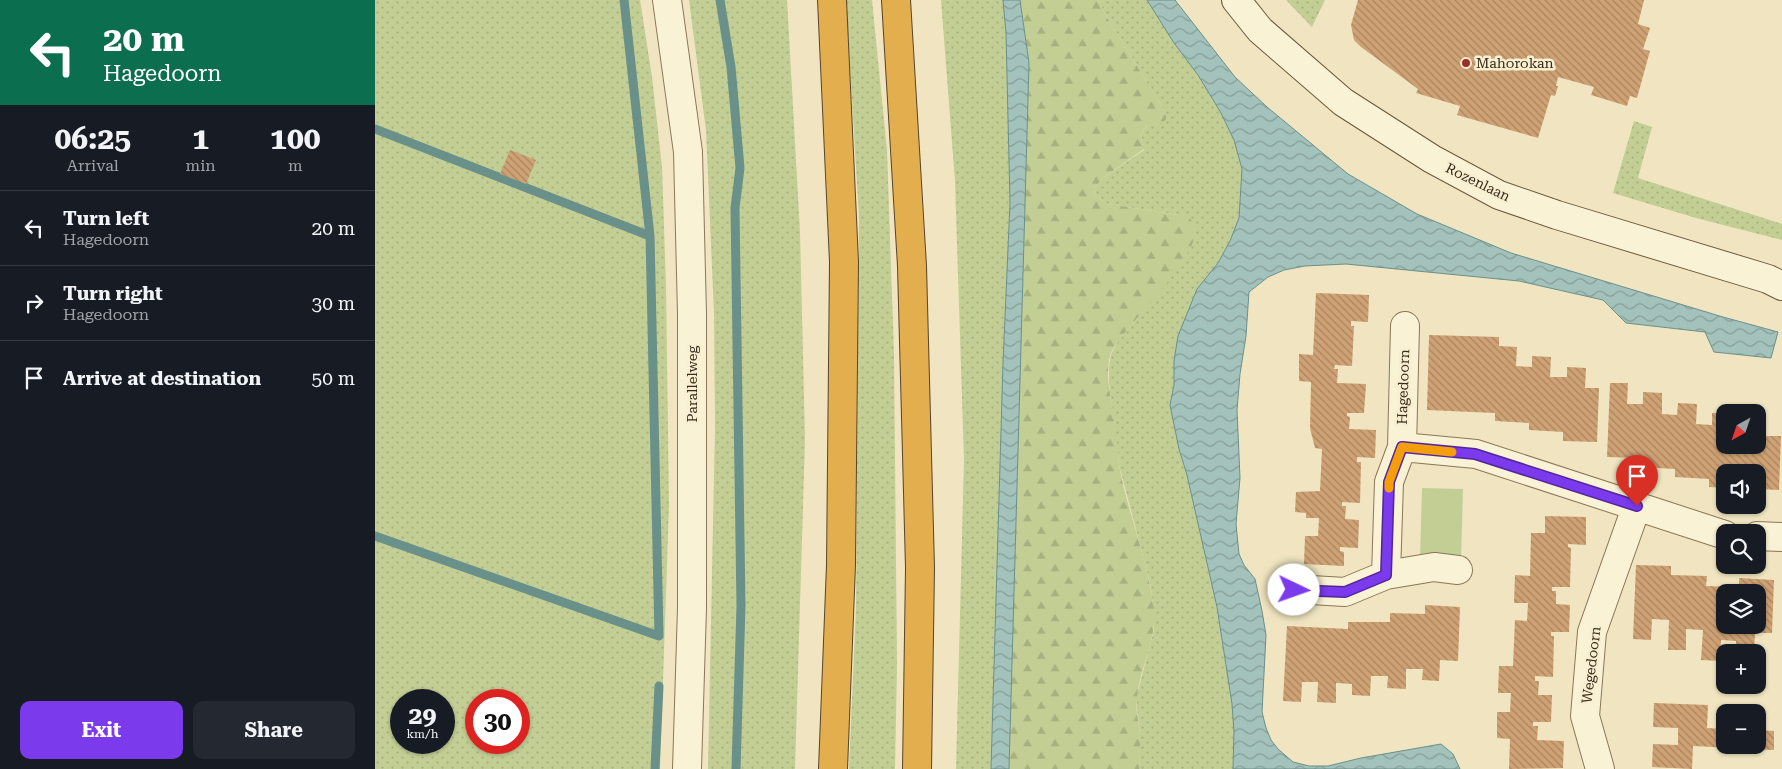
<!DOCTYPE html>
<html lang="en">
<head>
<meta charset="utf-8">
<style>
	body { margin:0; font-family:"Roboto Serif",serif; background:#242831; color:#f1f3f6; height:100vh; display:flex; flex-direction:column; font-size:19px; white-space:nowrap }
	* { box-sizing:border-box; margin:0 }
	p { font-size:16px; color:#9ea1a6 }
	.icon { flex:none; width:28px; height:28px; fill:none; stroke:currentColor; stroke-width:2; stroke-linecap:round; stroke-linejoin:round }
	.map { position:relative; flex:1; overflow:hidden }
	.panel { display:flex; flex-direction:column; background:#171b24; width:375px }
	.panel>* { flex:none }
	.banner { background:#0b6e4f; color:#fff; overflow:hidden }
	.needle { width:32px; rotate:220deg }
	.tools { position:absolute; left:1341px; top:404px; display:grid; gap:10px }
	.tools a { display:grid; place-items:center; width:50px; height:50px; border-radius:10px; background:#171b24; box-shadow:0 1px 4px #0004; font-size:25px }
	.speed { position:absolute; left:15px; top:689px; display:flex; gap:10px; font-size:25px; font-weight:700; text-align:center }
	.speed>* { display:grid; place-content:center; width:65px; height:65px; border-radius:50%; background:#171b24; box-shadow:0 1px 4px #0004; line-height:1 }
	.speed small { font-size:12px; font-weight:400 }
	.speed .limit { border:8px solid #d22; background:#fff; color:#111 }
	.pin { position:absolute; display:grid; place-items:center; width:42px; height:42px; color:#fff; margin:-51px -21px; border-radius:50% 50% 50% 0; rotate:-45deg; box-shadow:0 0 5px #0007 }
	.pin .icon { rotate:45deg }
	.me { position:absolute; width:55px; margin:-28px; rotate:93deg; stroke-linejoin:round; filter:drop-shadow(0 0 4px #0008) }
	.turn { display:flex; align-items:center; gap:18px; height:105px; padding:0 20px; font-size:22px }
	.turn .icon { width:65px; height:65px; stroke-width:2.5 }
	.turn b { display:block; font-size:35px; line-height:42px }
	.eta { display:flex; justify-content:space-evenly; align-items:center; height:85px; text-align:center }
	.eta b { font-size:30px; font-weight:700; line-height:35px }
	.action { display:flex; gap:10px; margin-top:auto; padding:10px 20px }
	.action a { flex:1; height:58px; border-radius:10px; background:#7c3aed; color:#fff; font-size:20px; font-weight:700; line-height:58px; text-align:center }
	.action a+a { background:#242831; color:#f1f3f6 }
	ul { padding:0; list-style:none }
	li { display:flex; align-items:center; gap:15px; height:75px; padding:0 20px; border-top:1px solid #363941 }
	li div { flex:1 }
	li b { display:block; font-size:19px }
	li em { font-style:normal }
	main { display:flex; flex:1; min-height:0 }
	.map>svg:first-child { display:block }
	.grass { fill:url(#grass-dots); fill-rule:evenodd }
	.forest { fill:url(#forest-firs) }
	.park { fill:#c2ce94 }
	.water { fill:url(#water-waves); stroke:#6a908a }
	.lines { fill:none; stroke-linecap:round; stroke-linejoin:round }
	.stream { stroke:#6a908a; stroke-width:9 }
	.building { fill:url(#building-back-hatch); fill-rule:evenodd }
	.street-casing { stroke:#8a7658; stroke-width:30 }
	.secondary-casing { stroke:#6b573b; stroke-width:30 }
	.highway-casing { stroke:#57442c; stroke-width:30 }
	.street { stroke:#faf2d4; stroke-width:28 }
	.secondary { stroke:#faf2d4; stroke-width:28 }
	.highway { stroke:#e3ae4d; stroke-width:28 }
	.route-casing { stroke:#51269a; stroke-width:12 }
	.route { stroke:#7c3aed; stroke-width:9 }
	.slow { stroke:#f59e0b; stroke-width:9 }
	.poi-dot { fill:#9b2e25; stroke:#f7efd0; stroke-width:2 }
	.labels { text-anchor:middle; dominant-baseline:central; stroke-width:5; stroke-linejoin:round; paint-order:stroke }
	.poi-label { font-size:14px; fill:#392c1d; stroke:#f7efd0; text-anchor:start }
	.street-label { font-size:14px; fill:#392c1d; stroke:#f7efd0 }
</style>
</head>
<body>
<main>
<section class="panel">
<div class="banner">
<div class="turn"><svg class="icon" aria-label="left" viewBox="0 0 24 24"><path d="M17 20v-9H6M10 6l-5 5 5 5"/></svg><div><b>20 m</b>Hagedoorn</div></div>
</div>
<div class="eta">
<div><b>06:25</b><p>Arrival</p></div>
<div><b>1</b><p>min</p></div>
<div><b>100</b><p>m</p></div>
</div>
<ul>
<li><svg class="icon" aria-label="left" viewBox="0 0 24 24"><path d="M17 20v-9H6M10 6l-5 5 5 5"/></svg><div><b>Turn left</b><p>Hagedoorn</p></div><em>20 m</em></li>
<li><svg class="icon" aria-label="right" viewBox="0 0 24 24"><path d="M7 20v-9h11M14 6l5 5-5 5"/></svg><div><b>Turn right</b><p>Hagedoorn</p></div><em>30 m</em></li>
<li><svg class="icon" aria-label="arrive" viewBox="0 0 24 24"><path d="M6 21V4h12l-3 4 3 4H6"/></svg><div><b>Arrive at destination</b></div><em>50 m</em></li>
</ul>
<div class="action"><a>Exit</a><a>Share</a></div>
</section>
<div class="map">
<svg width="1407" height="769" viewBox="0 0 1407 769">
	<defs>
		<pattern id="grass-dots" width="8" height="8" patternUnits="userSpaceOnUse" patternTransform="scale(1.25)"><rect width="8" height="8" fill="#c2ce94"/><path d="M2 2h.1M6 6h.1" fill="none" stroke="#a7b17f" stroke-width="1.8" stroke-linecap="round"/></pattern>
		<pattern id="forest-firs" width="22" height="20" patternUnits="userSpaceOnUse" patternTransform="scale(1.25)"><rect width="22" height="20" fill="#c2ce94"/><path d="M5 1l3.5 6h-7zM16 11l3.5 6h-7z" fill="#a7b17f"/></pattern>
		<pattern id="water-waves" width="16" height="10" patternUnits="userSpaceOnUse" patternTransform="scale(1.25)"><rect width="16" height="10" fill="#a3c2bb"/><path d="M0 5q4-4 8 0t8 0" fill="none" stroke="#869e97"/></pattern>
		<pattern id="building-back-hatch" width="6" height="6" patternUnits="userSpaceOnUse" patternTransform="scale(1.25)"><rect width="6" height="6" fill="#cfa275"/><path d="M-1 5l2 2M0 0l6 6M5-1l2 2" fill="none" stroke="#a9845f"/></pattern>
	</defs>
	<rect width="100%" height="100%" fill="#f0e5c0"/>
	<path class="grass" d="M0,0H265L277,77L287,167L291,286L294,506L285,769H0ZM26,700H69V742H26ZM101,700H144V742H101Z
		M314,0H412L425,232L430,440L420,769H333L340,428L339,312L331,130Z
		M471,0H497L512,150L519,354L522,664L520,769H474L481,608L484,217Z
		M566,0H628L631,33L635,203L628,363L616,769H581L589,460L580,181Z
		M723,0H772L799,43L823,75L846,113L859,140L867,169L864,218L855,241L843,263L822,289L799,361V385L795,405L804,449L812,475L842,607L857,704L859,731L858,769H764L765,736L761,698L779,630V610L775,583L744,465L734,383V366L736,354L743,341L769,310L804,215L733,204L720,196L719,188L728,178L769,150C765,139 765,134 772,125H782L791,119V113L733,19Z
		M911,0H950L937,27Z
		M1259,121L1277,127L1263,178L1407,224V240L1321,218L1238,193Z"/>
	<path class="forest" d="M645,0H723L733,19L791,113V120L782,125H772C765,134 765,139 769,149L728,178L719,188L720,196L733,204L804,215C807,216 812,217 815,219C845,242 741,332 735,356C730,376 736,397 739,416C741,432 742,449 744,465C753,514 773,560 779,609C782,640 765,667 762,697C760,709 764,723 765,735C766,746 764,758 764,769H634L654,63Z"/>
	<path class="park" d="M1047,488L1088,489L1086,561L1045,560Z"/>
	<path class="water" d="M628,0H645L654,63L634,769H616L628,363L635,203L631,33Z
		M772,0H800L860,77L892,107L973,174L1042,214L1136,253L1348,317L1403,332L1396,358L1339,352L1330,332L1251,323L1228,300L1144,281L971,264L930,266L909,270L893,277L874,292L871,336L865,374L862,410L865,478L861,524L864,554L869,565L880,579L887,611L891,635L887,712L891,728L896,740L903,749L918,762L934,766H953L986,758L1066,744L1078,754L1085,769H858L859,732L857,704L842,607L812,475L804,449L795,405L799,385V361L803,336L822,289L843,263L855,241L864,218L867,169L859,140L846,113L823,75L799,43Z"/>
	<g class="lines">
		<path class="stream" d="M249,0L275,236
			M345,0L356,67L365,168L360,208L366,606L361,769
			M0,129L275,236L284,636L0,536
			M280,769L284,686"/>
	</g>
	<path class="building" d="M983,0H1269L1263,24L1275,28L1268,49L1275,51L1262,98L1255,96L1252,106L1216,95L1219,87L1183,77L1181,86H1183L1180,96L1176,95L1163,138L1082,115L1085,106L1041,93L1043,89L986,47L979,40L976,25Z
		M135,150L161,160L151,184L125,174Z
		M941,293L994,295L993,322L976,321V326H979L977,366L960,365L959,369H963L962,383L991,384L989,413H972V416L975,417L974,429L1001,430L1000,458L982,457V462H986L985,503L967,502V506H971L970,519L984,520L983,548L965,547V551L969,552V566L929,564L930,536H943L944,518H931V513L920,512L921,492L945,491L947,449L940,448L935,428L936,382L924,381V354L938,355Z
		M1054,335L1124,337V346L1142,347L1141,366L1157,367V356L1176,357L1175,377H1192V367L1211,368L1210,388H1224L1222,442L1188,441V432L1154,430V423L1120,421V413L1052,410Z
		M1235,383H1253L1252,404H1268V392L1287,393V414L1302,415L1303,403L1322,404L1321,424L1337,425V413H1350V445H1382V415H1391L1389,436H1406L1404,490L1382,489V472H1350V488L1334,487V479L1300,477V469L1265,467V458L1232,457Z
		M1170,516L1211,517V545L1193,544V547L1196,548L1195,587H1177V591H1181V604L1195,605L1194,632H1176V636H1179L1178,677L1160,676V681H1164L1163,695H1177L1176,722H1158V726H1163L1162,740L1189,741L1188,768L1134,769L1135,739L1122,738V712H1135L1136,693H1123L1124,666H1138L1140,620L1152,621L1153,603H1139L1140,575L1155,576L1156,533H1170Z
		M1261,565L1296,566V575L1332,576L1331,586L1364,587V578L1399,580L1397,633H1380L1379,652H1361V641L1346,640L1345,661L1326,660L1328,630L1311,629V650H1293L1294,620L1277,619L1276,640L1258,639ZM1350,592H1382V625H1350Z
		M1050,605L1085,607L1083,661L1065,660L1064,681L1047,680L1048,669H1031V689L1012,688L1013,676H996L995,696L977,695V684L961,683V703L942,702L943,682H927L926,702L908,701L912,626L973,629V622H1015V613L1050,614Z
		M1279,703L1333,705L1332,728L1350,729V745H1382V730L1399,731V750L1369,749V753H1359V748L1318,746L1317,769L1277,767L1278,744L1303,745V728L1278,727Z"/>
	<g class="lines">
		<g class="street-casing">
			<path id="street" d="M292,0L313,152L317,314V608L312,769
				M1027,447L1101,454L1350,535
				M1382,536L1407,537
				M1011,575L1059,567L1083,570
				M919,589L970,592L1011,575L1014,482L1027,447L1030,326
				M1225,769L1210,716L1217,632L1262,505"/>
		</g>
		<g class="secondary-casing">
			<path id="secondary" d="M861,0L885,30L968,102L1057,159L1124,195L1182,215L1393,279L1407,286"/>
		</g>
		<g class="highway-casing">
			<path id="highway" d="M457,0L469,262L466,565L458,769
				M521,0L537,266L545,568L542,769"/>
		</g>
		<use href="#street" class="street"/>
		<use href="#secondary" class="secondary"/>
		<use href="#highway" class="highway"/>
	</g>
	<g class="lines">
		<g class="route-casing">
			<path id="route" d="M919,590L970,592L1011,575L1014,482L1027,447L1100,454L1262,506"/>
		</g>
		<use href="#route" class="route"/>
		<path class="slow" d="M1014,488V482L1027,447L1077,452"/>
	</g>
	<circle class="poi-dot" cx="1091" cy="63" r="5"/>
	<g class="labels">
		<g class="poi-label">
			<text x="1101" y="63">Mahorokan</text>
		</g>
		<g class="street-label">
			<text transform="translate(1103 182) rotate(26)">Rozenlaan</text>
			<text transform="translate(317 384) rotate(-90)">Parallelweg</text>
			<text transform="translate(1028 387) rotate(-88)">Hagedoorn</text>
			<text transform="translate(1216 665) rotate(-83)">Wegedoorn</text>
		</g>
	</g>
</svg>
<div class="tools">
<a><svg class="needle" viewBox="-14 -14 28 28"><path d="M0-13l5 13h-10z" fill="#e53935"/><path d="M0 13l5-13h-10z" fill="#9ea1a6"/></svg></a>
<a><svg class="icon" aria-label="sound" viewBox="0 0 24 24"><path d="M4 9h4l5-4v14l-5-4H4zM17 9q2 3 0 6"/></svg></a>
<a><svg class="icon" aria-label="search" viewBox="0 0 24 24"><circle cx="10" cy="10" r="6"/><path d="M15 15l6 6"/></svg></a>
<a><svg class="icon" aria-label="layers" viewBox="0 0 24 24"><path d="M12 4l9 5-9 5-9-5zM3 14l9 5 9-5"/></svg></a>
<a>+</a>
<a>−</a>
</div>
<div class="speed"><div>29<small>km/h</small></div><div class="limit">30</div></div>
<div class="pin" style="left:1262px;top:506px;background:#d93025"><svg class="icon" aria-label="arrive" viewBox="0 0 24 24"><path d="M6 21V4h12l-3 4 3 4H6"/></svg></div>
<svg class="me" style="left:919px;top:590px" viewBox="-20 -20 40 40"><circle r="19" fill="#fff"/><path d="M0-13L10 11 0 6-10 11z" fill="#7c3aed"/></svg>
</div>
</main>
</body>
</html>
